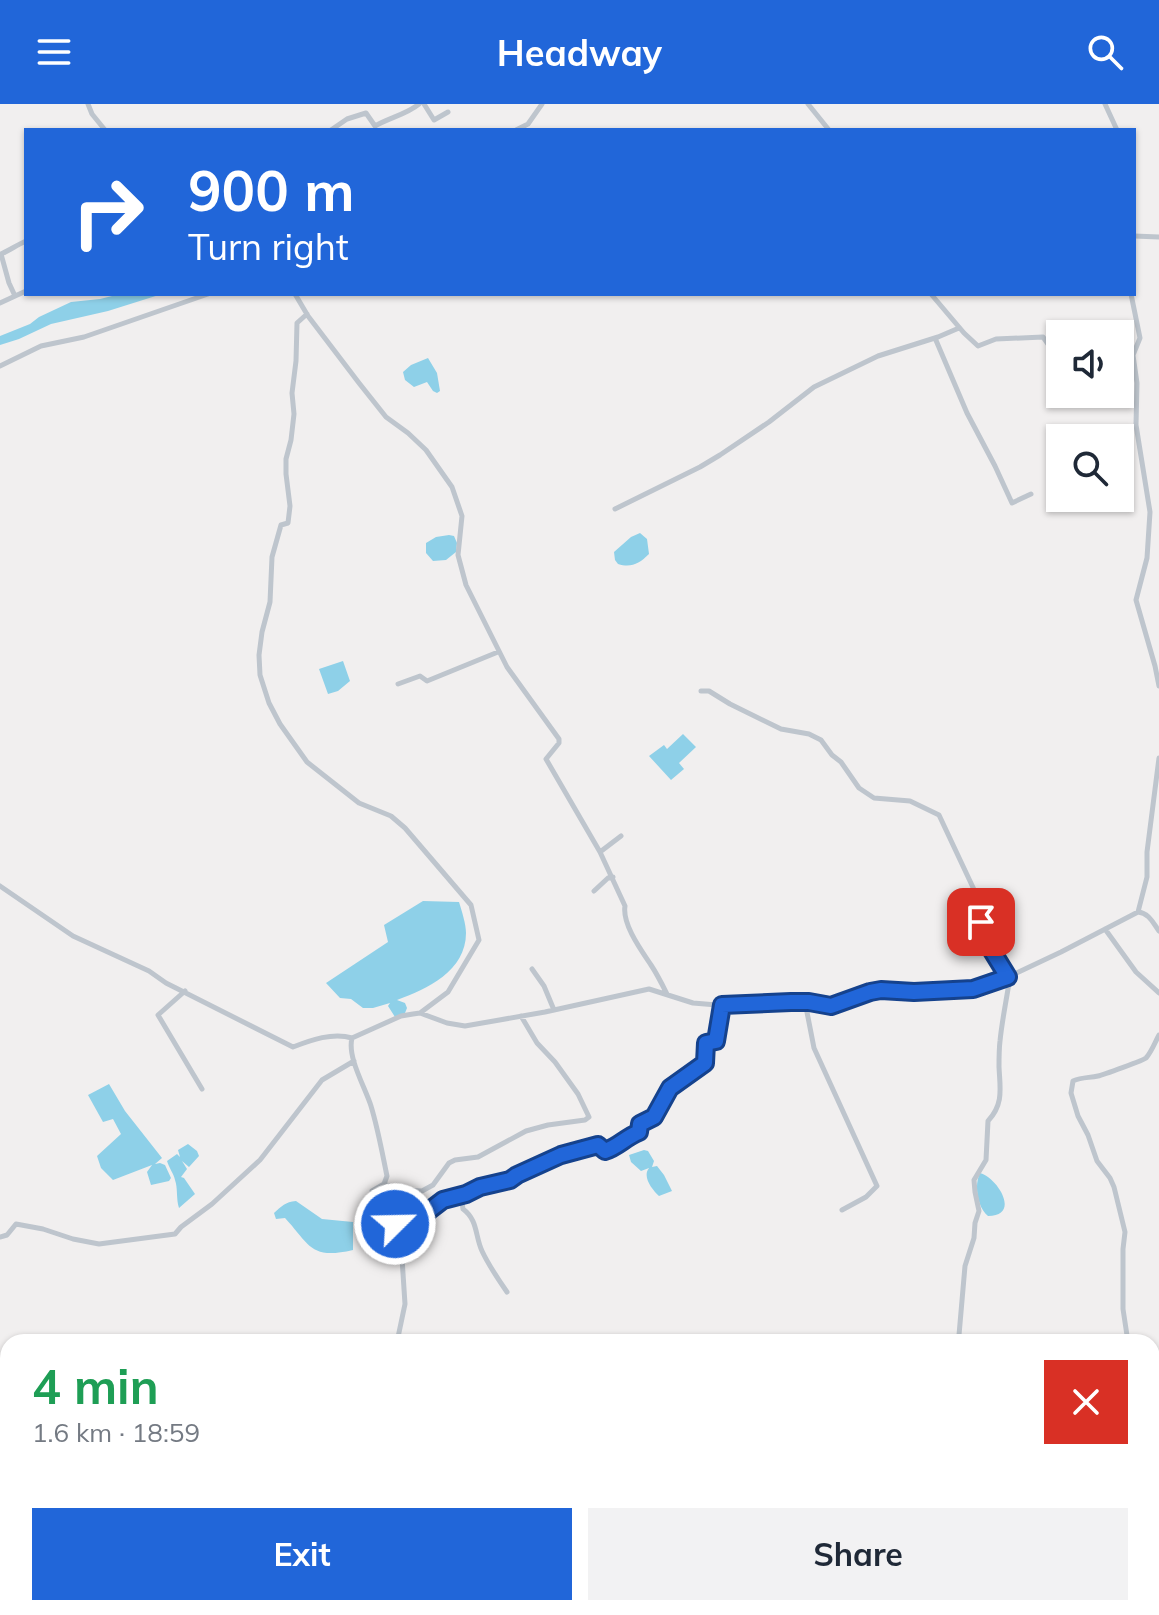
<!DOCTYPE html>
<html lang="en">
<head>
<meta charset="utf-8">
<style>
	body { margin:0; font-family:Mulish,sans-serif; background:#f2f2f3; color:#1f2937; height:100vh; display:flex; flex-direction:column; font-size:30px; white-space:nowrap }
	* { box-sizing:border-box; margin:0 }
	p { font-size:26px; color:#747a83 }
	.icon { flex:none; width:44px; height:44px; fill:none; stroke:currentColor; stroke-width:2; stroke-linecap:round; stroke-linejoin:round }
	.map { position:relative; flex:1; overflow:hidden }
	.details { position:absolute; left:0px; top:1230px; width:1160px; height:282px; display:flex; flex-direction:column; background:#fff; border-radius:24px 24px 0 0; box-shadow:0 2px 6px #0004 }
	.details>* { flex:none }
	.top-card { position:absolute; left:24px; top:24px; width:1112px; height:168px; border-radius:0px; box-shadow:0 2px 6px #0004; background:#2166d9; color:#fff; overflow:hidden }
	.controls { position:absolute; left:1046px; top:216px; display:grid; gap:16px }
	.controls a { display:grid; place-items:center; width:88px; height:88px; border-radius:0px; background:#fff; box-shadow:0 2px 6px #0004; font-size:40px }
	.pin { position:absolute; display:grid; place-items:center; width:68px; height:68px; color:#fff; margin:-34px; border-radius:16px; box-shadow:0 4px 12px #0006 }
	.me { position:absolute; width:88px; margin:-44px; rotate:67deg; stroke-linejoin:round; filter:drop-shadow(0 0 6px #0008) }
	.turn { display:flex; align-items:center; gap:28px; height:168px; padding:0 32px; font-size:36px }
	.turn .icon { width:104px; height:104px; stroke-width:2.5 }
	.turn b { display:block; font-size:56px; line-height:68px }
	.round { display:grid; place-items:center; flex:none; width:84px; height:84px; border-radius:0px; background:#f2f2f3 }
	.summary { display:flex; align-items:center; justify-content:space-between; height:136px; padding:0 32px }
	h1 { font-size:48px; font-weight:700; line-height:60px; color:#1e9e55 }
	.action { display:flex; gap:16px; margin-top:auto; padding:16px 32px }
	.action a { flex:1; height:92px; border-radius:0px; background:#2166d9; color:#fff; font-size:32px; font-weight:700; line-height:92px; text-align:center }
	.action a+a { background:#f2f2f3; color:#1f2937 }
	header { display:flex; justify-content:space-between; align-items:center; height:104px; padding:0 32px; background:#2166d9; color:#fff; font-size:36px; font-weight:700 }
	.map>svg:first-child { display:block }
	.water { fill:#8ed0e8 }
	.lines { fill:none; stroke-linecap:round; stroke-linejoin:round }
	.minor { stroke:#bec5cd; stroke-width:5 }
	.route-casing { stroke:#15428d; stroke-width:20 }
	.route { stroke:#2166d9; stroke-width:14 }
</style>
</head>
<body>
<header><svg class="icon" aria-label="menu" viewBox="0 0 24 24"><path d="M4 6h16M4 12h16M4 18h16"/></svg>Headway<svg class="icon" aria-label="search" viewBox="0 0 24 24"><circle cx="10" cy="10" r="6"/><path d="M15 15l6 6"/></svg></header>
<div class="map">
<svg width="1159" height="1511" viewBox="0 0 1159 1511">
	<rect width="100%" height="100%" fill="#f1efef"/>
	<path class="water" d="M120,190H162L108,207L51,220L19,235L0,241V232L30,220L39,213L71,198L100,195Z
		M428,254L437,269L440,287L437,289L433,287L427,278L414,283L405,276L403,268L411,261Z
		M640,429L647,435L649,450C639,460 631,464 618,460L615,456L614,448L631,433Z
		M449,431L454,432L457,439L456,448L446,456L433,457L426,449V439L436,433Z
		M343,557L350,577L338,587L328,590L319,565Z
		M683,630L696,643L679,659L684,665L671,676L649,652L664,641L667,645Z
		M423,797L459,798C462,808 466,820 466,829C466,867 427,885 397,896L405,899L407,904L405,909L395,913L388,902L390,899L373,904H363L351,895L340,894L326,879L388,838L384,821Z
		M109,980L125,1007L162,1054L155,1060L160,1059L165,1061L171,1074L169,1077L151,1081L147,1068L152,1061L113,1076L101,1064L97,1052L121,1030L113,1015L103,1018L88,991Z
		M188,1040L197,1047L199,1052L189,1063L182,1057L187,1065L181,1073L184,1074L195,1090L179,1104C176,1095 178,1084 175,1076C174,1070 169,1064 167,1057L177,1050L180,1053L178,1046Z
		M644,1046L648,1047L654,1057L652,1063L657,1062L664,1071L672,1087L659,1092C652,1085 642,1073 649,1064L641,1067L631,1058L629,1051Z
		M980,1069C998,1074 1021,1112 988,1112C977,1103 974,1081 980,1069Z
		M296,1097L322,1115L353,1118V1146C310,1156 310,1141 285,1114L276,1115L274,1109C282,1102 285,1098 296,1097Z"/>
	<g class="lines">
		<path class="minor" d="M88,0L92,10L105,26
			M424,0L434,16L448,8
			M808,0L829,26
			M1105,0L1117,26
			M331,26L347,15L366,9L375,22C389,14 407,10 419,0
			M516,26L528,20L542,0
			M1134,132L1159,133
			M295,190L308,212L359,279L386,313L408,329L426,346L452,383L462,412L458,451L466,481L507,563L559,635V639L546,655L600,748L625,802C622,820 641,846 651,861C657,870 662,880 667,890
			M931,190L964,229L978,242L996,235L1043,233L1060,257
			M1131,190L1140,234L1133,251L1137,279L1136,321L1150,408L1147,454L1136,496L1155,562L1159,582
			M15,192L9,179L1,150C10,146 17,141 26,137
			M0,199L26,187
			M307,210L297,219L296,257L292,289L294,310L291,336L286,355V370L290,402L288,419L281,421L272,453L270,498L262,528L259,551L260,571L269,599L280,620L307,658L359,699L391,712L405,724L471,801L479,836L448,888L420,909
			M935,234L967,309L995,362L1012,399L1031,390
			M1120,255L1133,251
			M0,262L41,242L84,233L208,190
			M615,405L700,363L720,351L769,318L814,283L878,252L938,233L959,224
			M398,580L420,572L427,577L498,548
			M701,587H709L730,600L781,625L809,630L821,636L832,651L841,658L859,684L874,694L910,697L939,711L977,792L978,798L985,814L978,820V822L991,847L1008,873L1009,879C1006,898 1002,917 1000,937C999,945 999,954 999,963C1000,984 1004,1000 988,1017L986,1056L974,1076L975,1088L979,1107L975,1119L974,1134L965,1162L959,1231L957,1238
			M600,748L621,732
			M0,782L73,832L149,867L166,879L293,943C311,936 333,928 352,934L401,912L413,910L420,909L447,919L465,922L545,908L649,885L693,899L729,902L791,898L831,902L870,888L881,886L914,888L973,885L1008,873L1061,848L1138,808L1147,773V748L1159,654
			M594,787L608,774L613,773
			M1138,808C1149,809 1153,819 1159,827
			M1105,825L1136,868L1159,889
			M532,865L544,882L554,906
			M185,887L158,911L202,985
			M805,898L814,944L877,1082L866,1093L842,1106
			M352,934C347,953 365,983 371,1002C378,1025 382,1048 387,1072L384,1080L372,1087L402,1154L405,1200L397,1238
			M384,1080L400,1086L422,1087L433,1081L449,1059L455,1056L478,1053L526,1027L548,1021L585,1016L589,1013L578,990L555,958L537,939L521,912
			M461,1092L463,1105C478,1116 475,1132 482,1147C489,1162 498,1175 507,1188
			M387,1124L426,1109L443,1096L466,1090L480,1083L510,1076L517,1071L561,1051L598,1041L605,1047C618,1043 626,1033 639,1028L640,1020L654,1013L670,984L705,959L706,939L716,937L722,901
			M0,1133L7,1131L16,1120L43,1125L73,1135L99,1140L175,1130L181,1123L212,1100L260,1056L322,976L354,957
			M1128,1238L1123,1205V1145L1125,1128L1114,1083L1110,1074L1097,1057L1088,1031L1078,1012L1071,989L1073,977C1082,973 1089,974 1098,972C1103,971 1144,956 1146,954C1152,947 1155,938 1159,931
			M1152,1308L1159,1317
			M0,1386L8,1385
			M122,1504L127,1511
			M207,1504L208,1509L221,1511
			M478,1504L485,1511
			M1152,1504L1159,1511
			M199,1511L202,1504
			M240,1511L242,1504
			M926,1511L928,1504"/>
	</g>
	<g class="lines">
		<g class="route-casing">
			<path id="route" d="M395,1120L426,1109L443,1096L466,1090L480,1083L510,1076L517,1071L561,1051L598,1041L605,1047C618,1043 626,1033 639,1028L640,1020L654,1013L670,984L705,959L706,939L716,937L722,901L791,898H809L831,902L870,888L881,886L914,888L973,885L1008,873L978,824V820L981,818"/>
		</g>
		<use href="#route" class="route"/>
	</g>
</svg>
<div class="controls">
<a><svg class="icon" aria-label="sound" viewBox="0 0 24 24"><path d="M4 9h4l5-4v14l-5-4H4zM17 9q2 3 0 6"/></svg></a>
<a><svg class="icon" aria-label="search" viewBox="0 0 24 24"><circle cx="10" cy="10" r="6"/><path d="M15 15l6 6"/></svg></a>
</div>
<div class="pin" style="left:981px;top:818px;background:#d93025"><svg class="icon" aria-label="arrive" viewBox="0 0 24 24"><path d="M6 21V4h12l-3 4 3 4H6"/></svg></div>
<svg class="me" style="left:395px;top:1120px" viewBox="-20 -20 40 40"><circle r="17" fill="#2166d9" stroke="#fff" stroke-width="3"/><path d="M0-11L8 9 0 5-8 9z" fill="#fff"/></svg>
<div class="top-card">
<div class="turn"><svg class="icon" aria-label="right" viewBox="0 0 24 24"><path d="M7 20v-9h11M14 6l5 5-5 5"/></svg><div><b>900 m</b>Turn right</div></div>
</div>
<section class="details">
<div class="summary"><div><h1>4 min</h1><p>1.6 km · 18:59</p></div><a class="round" style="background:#d93025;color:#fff"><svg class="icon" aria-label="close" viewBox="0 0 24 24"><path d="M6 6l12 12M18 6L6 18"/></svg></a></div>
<div class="action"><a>Exit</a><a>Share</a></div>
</section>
</div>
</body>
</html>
